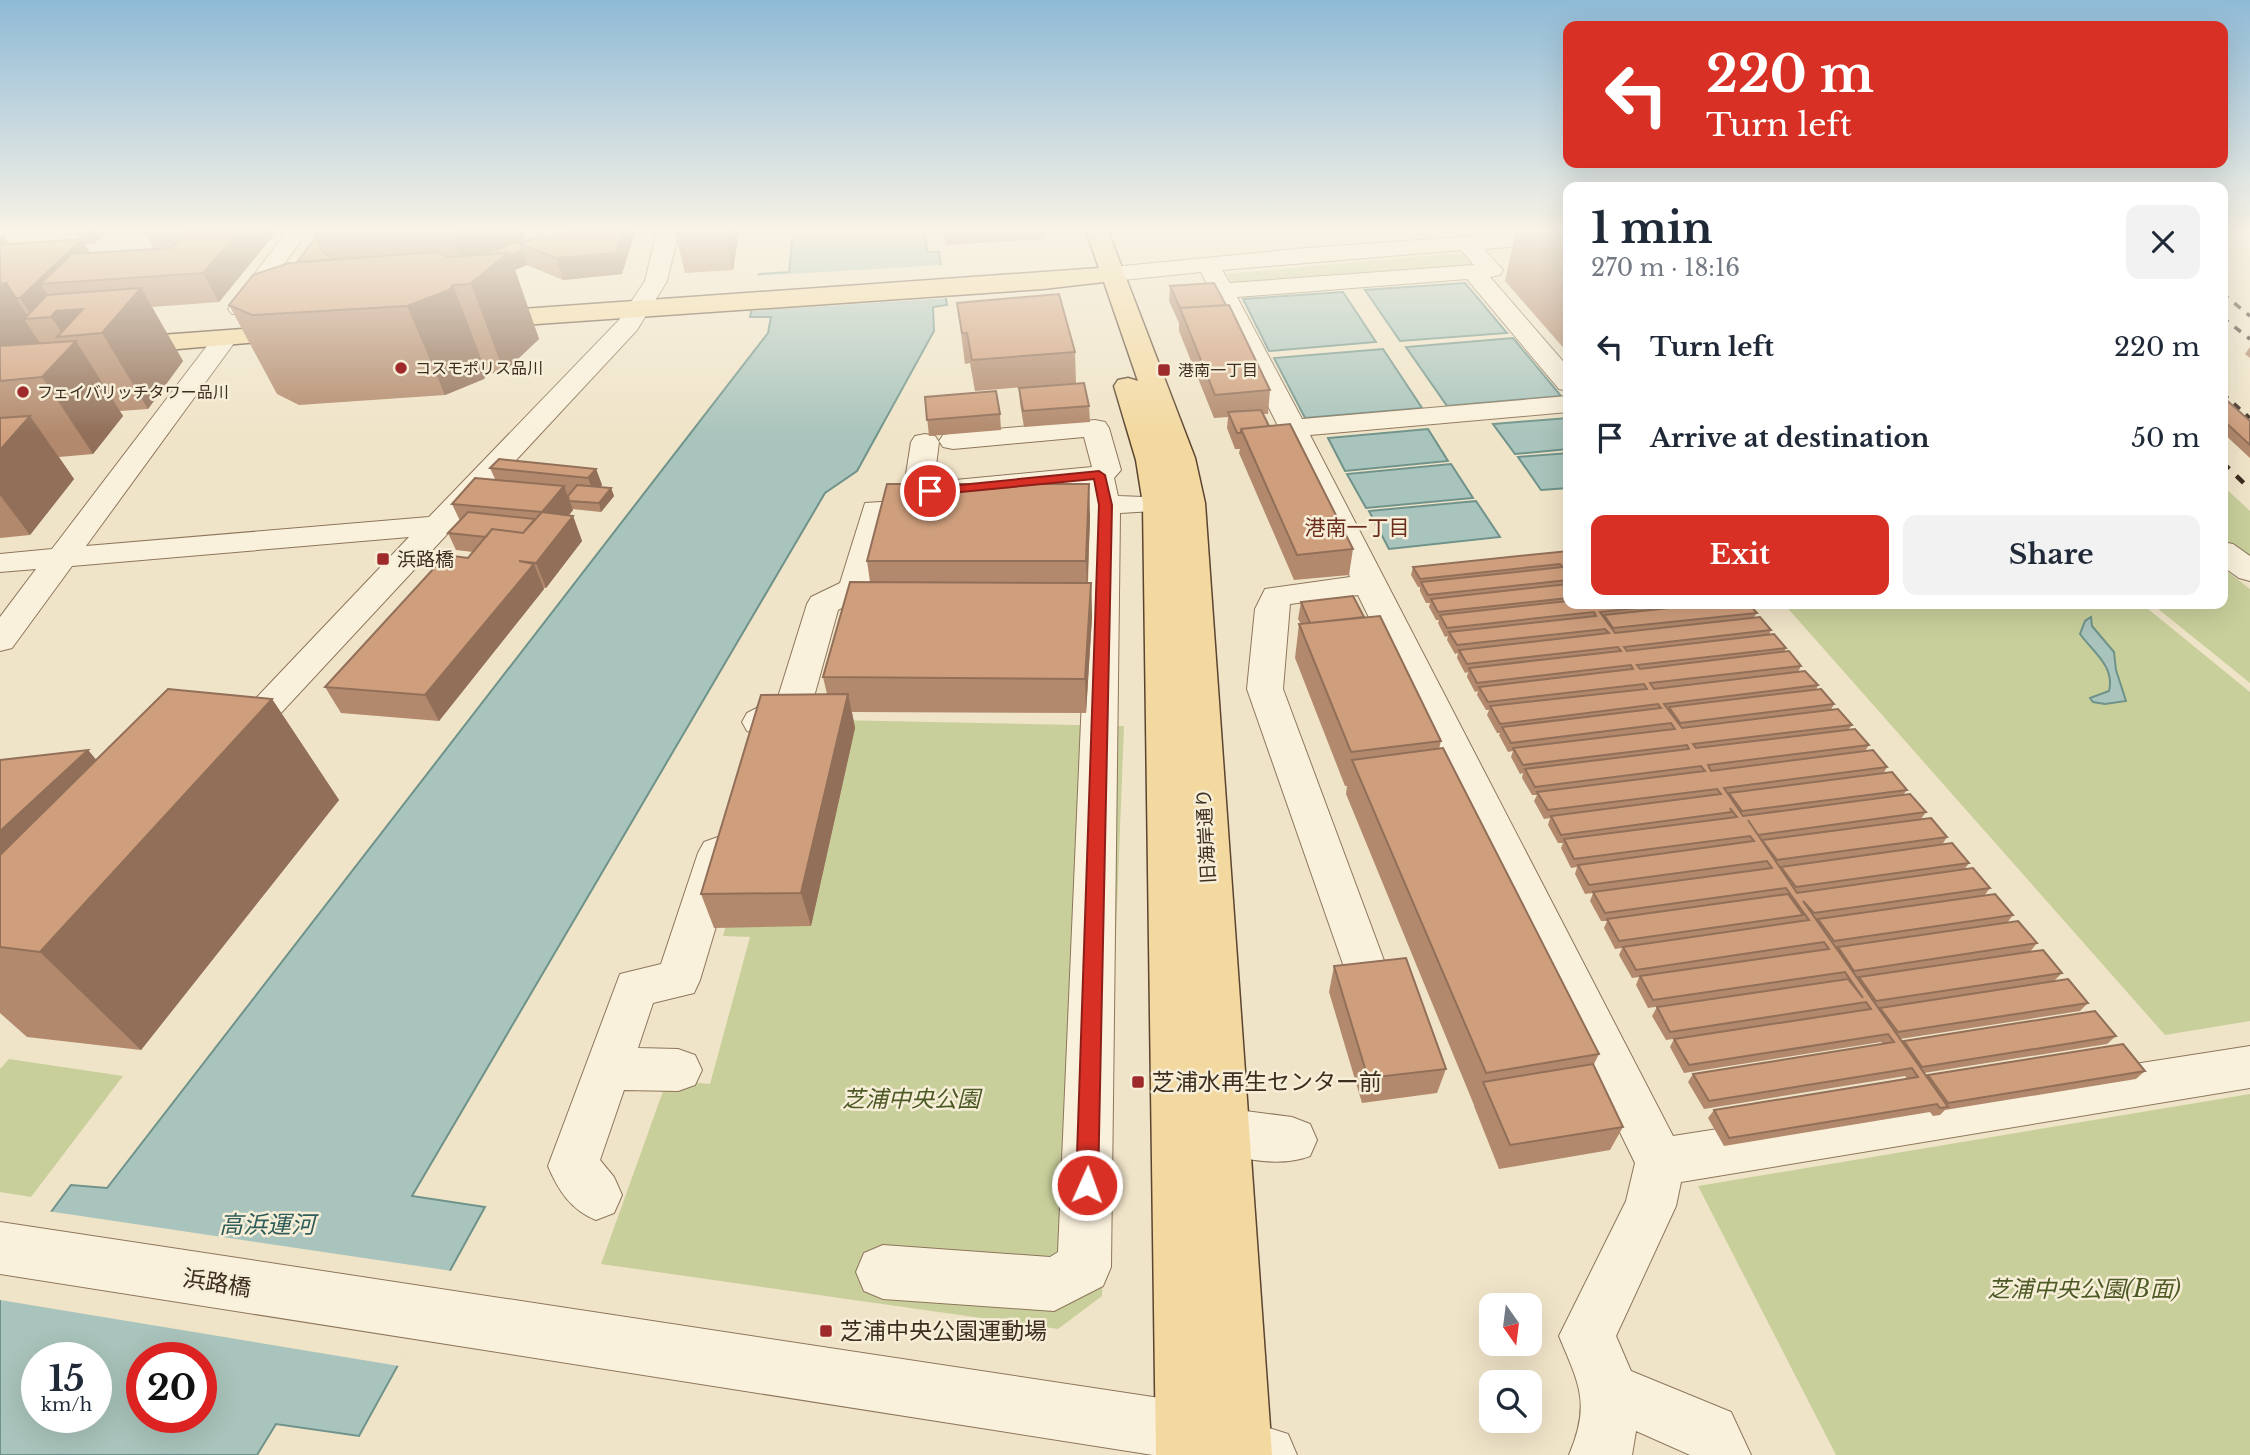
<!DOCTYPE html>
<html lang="en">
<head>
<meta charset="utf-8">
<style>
	body { margin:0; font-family:"Libre Baskerville","Noto Sans JP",serif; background:#f2f2f3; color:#1f2937; height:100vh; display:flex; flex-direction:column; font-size:26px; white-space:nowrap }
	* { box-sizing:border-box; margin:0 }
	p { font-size:23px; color:#747a83 }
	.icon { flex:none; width:38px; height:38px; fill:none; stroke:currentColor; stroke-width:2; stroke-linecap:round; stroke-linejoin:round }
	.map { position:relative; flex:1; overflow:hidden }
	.side { position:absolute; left:1563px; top:182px; width:665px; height:427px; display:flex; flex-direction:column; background:#fff; border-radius:14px; box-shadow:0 7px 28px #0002 }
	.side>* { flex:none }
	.guide { position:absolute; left:1563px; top:21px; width:665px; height:147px; border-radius:14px; box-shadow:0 7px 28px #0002; background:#d93025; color:#fff; overflow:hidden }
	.needle { width:46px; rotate:166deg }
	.buttons { position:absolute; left:1479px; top:1293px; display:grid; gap:14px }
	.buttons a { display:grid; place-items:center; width:63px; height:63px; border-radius:14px; background:#fff; box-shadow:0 7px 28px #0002; font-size:35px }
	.speed { position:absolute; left:21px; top:1342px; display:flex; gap:14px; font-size:35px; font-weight:700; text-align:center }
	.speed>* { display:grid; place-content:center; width:91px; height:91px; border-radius:50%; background:#fff; box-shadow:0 7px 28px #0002; line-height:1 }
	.speed small { font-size:18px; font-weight:400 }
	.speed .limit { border:10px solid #d22; background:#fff; color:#111 }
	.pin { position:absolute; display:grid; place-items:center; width:60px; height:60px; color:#fff; margin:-30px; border:4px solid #fff; border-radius:50%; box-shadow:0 2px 7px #0007 }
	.me { position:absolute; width:77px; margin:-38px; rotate:2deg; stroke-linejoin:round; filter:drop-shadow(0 0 5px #0008) }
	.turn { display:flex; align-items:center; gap:24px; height:147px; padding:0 28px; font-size:32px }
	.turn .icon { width:91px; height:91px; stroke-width:2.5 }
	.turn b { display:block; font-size:49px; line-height:60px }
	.round { display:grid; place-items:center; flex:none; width:74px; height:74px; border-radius:14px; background:#f2f2f3 }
	.headline { display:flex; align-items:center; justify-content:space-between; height:119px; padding:0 28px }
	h1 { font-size:42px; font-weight:700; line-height:52px }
	.cta { display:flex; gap:14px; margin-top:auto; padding:14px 28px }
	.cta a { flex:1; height:80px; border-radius:14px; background:#d93025; color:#fff; font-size:28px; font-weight:700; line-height:80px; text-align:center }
	.cta a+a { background:#f2f2f3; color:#1f2937 }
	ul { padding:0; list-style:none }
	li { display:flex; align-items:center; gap:21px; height:91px; padding:0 28px }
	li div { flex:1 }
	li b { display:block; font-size:26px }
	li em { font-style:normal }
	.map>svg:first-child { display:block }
	.green { fill:#c9cf9b }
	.water { fill:#a9c4bc; stroke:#6f938a; stroke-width:2; fill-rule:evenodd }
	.pier { fill:#f0e4c8 }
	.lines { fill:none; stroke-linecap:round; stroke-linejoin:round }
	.minor-casing { stroke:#8d765c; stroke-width:2 }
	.major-casing { stroke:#5b4430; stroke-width:3 }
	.minor { fill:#faf1dc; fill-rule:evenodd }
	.major { fill:#f3d9a0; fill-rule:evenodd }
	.rail-far1 { stroke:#3d2e20; stroke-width:3.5; stroke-dasharray:8 8; stroke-linecap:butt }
	.rail { stroke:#3d2e20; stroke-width:4.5; stroke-dasharray:10 10; stroke-linecap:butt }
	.wall { fill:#b2896c }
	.shaded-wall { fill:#916f58 }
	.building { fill:#cf9f7d; stroke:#916f58; stroke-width:2 }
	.route { fill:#d93025; stroke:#8d1f18; stroke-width:2 }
	.poi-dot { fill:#9e2a2b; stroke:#f7eed8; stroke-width:2.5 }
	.labels { text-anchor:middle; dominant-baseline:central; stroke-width:5; stroke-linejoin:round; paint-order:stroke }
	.far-poi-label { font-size:16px; fill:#3d2e20; stroke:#f7eed8; text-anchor:start }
	.poi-label { font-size:19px; fill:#3d2e20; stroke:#f7eed8; text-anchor:start }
	.street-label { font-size:19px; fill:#3d2e20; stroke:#f7eed8 }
	.neighbourhood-label { font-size:21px; fill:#6b2e1e; stroke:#f7eed8 }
	.near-poi-label { font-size:23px; fill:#3d2e20; stroke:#f7eed8; text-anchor:start }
	.near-park-label { font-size:23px; font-style:italic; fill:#4d5a26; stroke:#f7eed8 }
	.near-street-label { font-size:23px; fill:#3d2e20; stroke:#f7eed8 }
	.near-water-label { font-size:24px; font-style:italic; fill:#2f5d5a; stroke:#f7eed8 }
</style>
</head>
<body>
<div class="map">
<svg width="2250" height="1455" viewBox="0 0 2250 1455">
	<rect width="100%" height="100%" fill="#f0e4c8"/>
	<path class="green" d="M1471,252L1485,268L1234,286L1227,274Z
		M2222,485L2250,511V561L2223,541Z
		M2223,568L2250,589V683L2152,604H2222Z
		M1784,604H2142L2250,692V1021L2165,1035Z
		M784,719L1124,726L1102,1296L1058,1329L601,1264L667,1080L710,1084L750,937L723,936Z
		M9,1059L123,1076L31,1197L0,1192V1069Z
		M2250,1094V1455H1836L1698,1186Z"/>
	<path class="water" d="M793,231H925L927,252H939L947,305L933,307L934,331L857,471L825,493L412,1196L485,1207L359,1436L276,1424L257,1455H0V1281L71,1185L107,1188L768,333L771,317H750L759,274L789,272ZM37,1358H96V1418H37ZM142,1358H201V1418H142Z
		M1465,283L1507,333L1400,341L1365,290Z
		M1343,292L1376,342L1269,351L1243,299Z
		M1513,338L1561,396L1447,406L1406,347Z
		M1383,349L1422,408L1305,418L1274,358Z
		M1568,418V449L1515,454L1493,424Z
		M1428,429L1448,461L1345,471L1328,438Z
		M1568,453V488L1541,490L1518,457Z
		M1451,464L1473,498L1366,508L1347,474Z
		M1476,501L1500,537L1389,549L1369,511Z
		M2091,617L2092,626L2114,652L2116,670L2126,701L2105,704L2093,702L2090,698L2109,691C2115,666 2093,652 2080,634L2085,621Z"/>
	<path class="pier" d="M944,265L949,298L748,311L755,276Z
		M47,1211L452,1271L399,1366L0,1300V1276Z"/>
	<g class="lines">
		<g class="minor-casing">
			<path id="minor" d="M287,231H308L248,314H232L228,309Z
				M657,231H679L667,281L637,330L253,743L240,747L227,743L222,734L409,537L72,566L12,648L0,651V617L36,569L0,572V554L52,549L216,334H234L237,339L86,546L429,517L619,320L645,281Z
				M1543,231H1568V242L1484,249L1503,270L1500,275L1490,277L1568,367V391L1559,389L1467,279L1237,297L1302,419L1568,396V412L1310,435L1673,1136L2250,1046V1088L1681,1182L1676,1206L1616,1336L1631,1371L1731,1412L1751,1455H1690L1636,1431L1632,1455H1569C1591,1403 1579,1384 1559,1336L1626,1201L1635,1163L1358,595L1290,604L1283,689L1389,974L1383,987L1367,993L1351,987L1247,689L1255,609L1265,589L1350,577L1344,558L1201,272L1113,281L1102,274L1113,267L1307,248ZM1461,250L1474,265L1230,283L1222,270Z
				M1095,420L1105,422L1109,428L1121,470L1114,478L1118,496L1170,498L1174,504L1170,510L1120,513L1111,1267L1103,1286L1054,1311L883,1299L864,1291L856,1272L864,1253L883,1245L1050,1257L1058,1252L1090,514L1072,511L1068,505L1072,499L1088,496L1086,485L933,500L941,502L945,508L941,514L889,518L871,588L866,595L838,610L812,704L807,713L760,735L747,731L742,722L747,713L778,697L807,604L811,597L840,583L865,503L928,499L909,493L904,487L911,442L915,436L925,434L935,436L939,442L934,482L1092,467L1084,437L953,449L943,447L939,441L943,435L953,433Z
				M2222,542L2233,544L2250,556V581L2239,578L2222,566Z
				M718,837L732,842L738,853L700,980L694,993L653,1003L638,1048L678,1049L695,1055L702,1070L695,1085L678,1091L624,1090L600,1160L614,1177L622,1195L614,1213L596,1220C571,1210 558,1190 548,1166L620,974L661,964L698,853L704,842Z
				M1223,1108L1292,1117L1310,1124L1317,1140L1310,1156C1279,1168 1236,1159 1206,1147L1198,1131L1206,1115Z
				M0,1222L1186,1402L1288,1434L1297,1455H1153L0,1274Z"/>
		</g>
		<g class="major-casing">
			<path id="major" d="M1086,231H1108L1195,458L1205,503L1272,1455H1156L1143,504L1136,460L1114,386L1118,380L1128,378L1138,381L1104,282L1043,289L480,328L471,325L467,320L471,315L480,312L1099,268Z
				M298,325L307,328L311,333L307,338L120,354L111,352L107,346L111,340L120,338Z"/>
		</g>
		<use href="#minor" class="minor"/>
		<use href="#major" class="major"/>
		<path class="rail-far1" d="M2222,293L2250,316
			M2222,317L2250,339
			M2222,393L2250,418"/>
		<path class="rail" d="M2222,462L2250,489"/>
	</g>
	<path class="wall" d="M75,231H101L103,235L94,244H85L90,253L154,249L144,231H277L219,302L152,307L183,361L148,409L120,411L123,416L93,454L59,457L74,479L30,535L0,538V236H4L9,244L80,240Z
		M313,231H522L525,239L524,242L547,239L634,235L622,274L563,280L527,265L515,270L539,339L504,372L487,374L484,379L445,395L299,405L277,394L229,305L297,262L316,237Z
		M675,231H739L733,270L685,273Z
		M944,231H1043L1044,239L946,245Z
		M1516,231H1568V353L1505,281Z
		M1170,286L1270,390L1268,414H1263L1269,426L1353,549L1349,575L1294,580L1239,453L1240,449H1235L1227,428L1228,417L1214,418L1179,331V323L1169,301Z
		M957,303L1075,352L1076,383L975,391L970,363L965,364Z
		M2250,347V358L2245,354Z
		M1019,388L1089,406L1090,422L1024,427L1020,403Z
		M2222,396L2250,421V458L2222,432Z
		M925,397L1000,414L1001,430L929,436Z
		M490,468L596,469L602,485L600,487L611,488L614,496L601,512L572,509L573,510L569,515L573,516L582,541L546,588H543L544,589L439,721L341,713L325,687L468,558L473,552L456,550L448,533L460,521L452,504L495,479Z
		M1090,516L1088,583H1091L1092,617L1086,713L852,712L855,728L811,926L714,928L701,894L827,694L823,677L870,582L867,561Z
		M1568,551V604H1749L1757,613L1754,617L1771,630L1769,635L1786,648L1784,652L1801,666L1798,672L1818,685L1816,690L1834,704L1831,710L1852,725L1849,729L1869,745L1865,751L1887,767L1883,774L1907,790L1903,795L1926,812L1921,819L1947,837L1942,845L1969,863L1964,870L1990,888L1984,896L2013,915L2007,923L2037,943L2030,952L2062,973L2054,981L2088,1003L2080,1011L1900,1039L1903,1043L1904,1041L2116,1036L2107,1044L1924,1073L1927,1077L1928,1075L2145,1071L2136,1079L1945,1110L1940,1115L1933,1116L1930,1112L1724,1146L1708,1118L1714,1110L1907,1079L1905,1076L1704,1109L1688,1082L1693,1074L1883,1044L1881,1042L1684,1073L1670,1047L1674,1039L1860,1011L1666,1040L1652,1016L1657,1007L1743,994L1648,1008L1636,985L1639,977L1632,978L1619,955L1622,948L1615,949L1604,928L1607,921H1601L1590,901L1593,893L1585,894L1575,874L1577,867L1571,868L1561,848L1563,843H1558L1548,825L1550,818L1544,819L1534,801L1537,795H1532L1522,778L1523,773L1520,774L1511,757L1513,751L1508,752L1499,735L1500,733H1497L1487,715L1489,710H1486L1477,695L1478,691L1475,692L1467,677L1468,672L1465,673L1457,658L1458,653L1455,654L1447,640L1448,636L1445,637L1438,623L1439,620H1436L1429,607L1430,603H1426L1420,591V587H1418L1411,575L1413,567Z
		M1301,602L1364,617L1441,741L1439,749L1599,1054L1593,1066L1623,1127L1610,1150L1499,1169L1474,1106V1105L1346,794L1347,786H1345L1295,658L1299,624H1301L1298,619Z
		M272,699L339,800L141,1050L27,1037L0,1013V760L88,750L96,760Z
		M1334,966L1446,1069L1437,1093L1362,1103L1329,992Z"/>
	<path class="shaded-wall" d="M87,231H101L103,235L94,244Z
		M240,231H277L219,302L203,273Z
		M451,231H522L525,239L523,245L520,244L527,265L515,270L539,339L504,372Z
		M623,231H633L634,235L622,274L563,280L556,258Z
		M724,231H739L733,270Z
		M4,236L13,250L0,256V239Z
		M82,239L91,254L40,284L48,295L29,312L20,298Z
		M6,283L29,318L24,319L54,364L76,341L123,416L93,454L42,377L0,359V289Z
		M453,285L487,374L484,379L445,395L407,306Z
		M141,288L183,361L148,409L102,333Z
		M83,309L64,336L51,317L56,311Z
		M30,416L74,479L30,535L0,495V450Z
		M596,469L602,485L594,494L588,478Z
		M1089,484L1090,516L1087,595L1086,561Z
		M564,486L573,510L551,537L542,512Z
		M611,488L614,496L601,512L599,503Z
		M573,516L582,541L546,588L536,563Z
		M534,564L544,589L439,721L425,695Z
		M1091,583L1092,617L1086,713L1085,679Z
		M848,694L855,728L811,926L801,893Z
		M272,699L339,800L141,1050L40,952Z
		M88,750L129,799L0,927V831Z"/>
	<path class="building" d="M187,231H240L203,273L40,284L72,254L171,248Z
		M566,231H623L616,253L556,258L520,244L539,235L547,239Z
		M1556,231H1568V243Z
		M316,237L323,253L335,259L297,262Z
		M82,239L20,298H16L6,283L0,284V245Z
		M517,242L520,244L522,251L509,256L508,253L481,255Z
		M436,252L448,257L508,253L470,284L453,285L449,290L407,306L252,315L229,305L253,275L289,263Z
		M6,283L0,289V284Z
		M1214,283L1226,305L1180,308L1170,286Z
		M141,288L102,333L57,337L83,309L56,311L51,317L24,319L47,295Z
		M1059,294L1075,352L972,360L967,333H962L957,303Z
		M1229,305L1270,390L1215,395L1180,308Z
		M76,341L42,377L0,381V346Z
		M1084,383L1089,406L1023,411L1019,388Z
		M996,391L1000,414L927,420L925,397Z
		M2222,396L2250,421V445L2222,419Z
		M1261,410L1269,426L1241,429V433H1237L1228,412Z
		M30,416L0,450V418Z
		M1290,424L1353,549L1297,555L1241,429Z
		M499,459L596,469L588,478L490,468Z
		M475,478L564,486L542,512L452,504Z
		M887,484H1089L1086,561H867Z
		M577,485L611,488L599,503L569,501L568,496Z
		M468,512L535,519L523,533L492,529L486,537L448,533Z
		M542,512L573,516L536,563L519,561L534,564L425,695L325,687L446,555L468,558L492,529L523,533Z
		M1568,551V563L1566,564L1568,566V580L1428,595L1421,582L1563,567L1560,564L1420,579L1413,567Z
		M850,582L1091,583L1085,679L823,677Z
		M1568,584V598L1438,612L1431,599Z
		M1353,596L1364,617L1310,623L1301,602Z
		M1568,601V604H1673L1600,612L1615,633L1760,617L1771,630L1624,647L1627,651L1774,634L1786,648L1637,665L1640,669L1789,651L1801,666L1650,683L1654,689L1805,671L1818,685L1664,704L1682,728L1838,709L1852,725L1693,744L1696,748L1855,729L1869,745L1708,765L1711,771L1873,750L1887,767L1724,788L1743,816L1910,794L1926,812L1758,835L1748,820L1797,893L1973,868L1990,888L1814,913L1803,901L1948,1107L1940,1108L1937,1104L1729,1138L1714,1110L1918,1077L1912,1068L1709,1101L1693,1074L1894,1042L1888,1034L1689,1065L1674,1039L1871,1009L1866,1002L1670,1032L1657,1007L1848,979L1863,998L1845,972L1653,1000L1640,976L1829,949L1824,942L1636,970L1623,947L1809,920L1786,888L1605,913L1593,892L1772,868L1767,861L1589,885L1578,865L1754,841L1750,836L1574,859L1564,839L1737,817L1730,808L1732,812L1561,835L1551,816L1721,794L1717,789L1548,810L1537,792L1705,771L1701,766L1535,787L1525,769L1689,749L1687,745L1523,765L1513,748L1675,729L1671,723L1511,743L1502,727L1661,708L1658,704L1500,724L1490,706L1647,689L1644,684L1488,702L1479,687L1633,669L1631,665L1477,683L1469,668L1621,651L1618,647L1467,664L1459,650L1609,633L1605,629L1457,645L1449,632L1596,616L1594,612L1447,628L1440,615Z
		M1706,604H1749L1757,613L1613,628L1604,615Z
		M1380,616L1441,741L1351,752L1299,624Z
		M168,689L272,699L40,952L0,947V855Z
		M1821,689L1834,704L1680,723L1669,707Z
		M848,694L801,893L701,894L761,695Z
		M1443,748L1599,1054L1486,1073L1352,760Z
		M88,750L0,831V760Z
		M1892,772L1907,790L1742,811L1729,793Z
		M1931,818L1947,837L1777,860L1762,840Z
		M1952,843L1969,863L1796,887L1781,867Z
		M1788,894L1803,915L1619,941L1607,919Z
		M1995,894L2013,915L1834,941L1818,919Z
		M2018,921L2037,943L1854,971L1838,947Z
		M2043,950L2062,973L1876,1001L1859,977Z
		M1406,958L1446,1069L1368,1078L1334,966Z
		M2068,979L2088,1003L1898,1032L1880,1008Z
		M2095,1011L2116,1036L1922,1067L1904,1041Z
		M2123,1044L2145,1071L1948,1103L1928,1075Z
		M1593,1064L1623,1127L1510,1145L1483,1082Z"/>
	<linearGradient id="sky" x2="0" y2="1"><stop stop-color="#8fbad6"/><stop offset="0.53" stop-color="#f8f3e6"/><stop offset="1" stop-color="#f8f3e6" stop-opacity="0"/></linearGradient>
	<rect width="2250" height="435" fill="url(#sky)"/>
	<path class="route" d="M1099,471L1105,475L1112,505L1098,1185L1094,1193L1087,1196L1079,1193L1076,1185L1099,505L1094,479L930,495L924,491L930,488Z"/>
	<g class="poi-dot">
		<circle cx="401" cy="368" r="7"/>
		<rect x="1157" y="363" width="14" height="14" rx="3.5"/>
		<circle cx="23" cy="392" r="7"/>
		<rect x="376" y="552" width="14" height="14" rx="3.5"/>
		<rect x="1131" y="1075" width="14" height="14" rx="3.5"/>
		<rect x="819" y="1324" width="14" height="14" rx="3.5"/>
	</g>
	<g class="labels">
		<g class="far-poi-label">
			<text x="415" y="368">コスモポリス品川</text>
			<text x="1178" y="370">港南一丁目</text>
			<text x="37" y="392">フェイバリッチタワー品川</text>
		</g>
		<g class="poi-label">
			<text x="397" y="559">浜路橋</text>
		</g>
		<g class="street-label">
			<text transform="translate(1206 836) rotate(-93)">旧海岸通り</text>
		</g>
		<g class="neighbourhood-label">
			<text x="1357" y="528">港南一丁目</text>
		</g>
		<g class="near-poi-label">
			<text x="1152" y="1082">芝浦水再生センター前</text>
			<text x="840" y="1331">芝浦中央公園運動場</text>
		</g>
		<g class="near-park-label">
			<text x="911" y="1099">芝浦中央公園</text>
			<text x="2084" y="1289">芝浦中央公園(B面)</text>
		</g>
		<g class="near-street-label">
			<text transform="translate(217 1283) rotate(9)">浜路橋</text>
		</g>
		<g class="near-water-label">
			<text x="267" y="1224">高浜運河</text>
		</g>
	</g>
</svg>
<div class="buttons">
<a><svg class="needle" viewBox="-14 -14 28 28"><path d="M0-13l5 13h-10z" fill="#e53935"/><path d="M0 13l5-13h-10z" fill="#747a83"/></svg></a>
<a><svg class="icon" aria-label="search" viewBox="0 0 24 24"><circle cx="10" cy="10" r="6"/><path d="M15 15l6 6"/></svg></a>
</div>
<div class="speed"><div>15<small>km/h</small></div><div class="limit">20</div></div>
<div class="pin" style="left:930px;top:491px;background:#d93025"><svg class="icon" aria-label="arrive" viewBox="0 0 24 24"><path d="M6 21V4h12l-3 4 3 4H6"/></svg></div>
<svg class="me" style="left:1087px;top:1185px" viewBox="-20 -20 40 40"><circle r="17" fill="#d93025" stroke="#fff" stroke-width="3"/><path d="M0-11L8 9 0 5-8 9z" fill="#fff"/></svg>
<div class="guide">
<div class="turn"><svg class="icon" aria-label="left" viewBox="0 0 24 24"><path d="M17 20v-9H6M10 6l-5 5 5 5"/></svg><div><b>220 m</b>Turn left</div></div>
</div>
<section class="side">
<div class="headline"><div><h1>1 min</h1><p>270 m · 18:16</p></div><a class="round"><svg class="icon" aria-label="close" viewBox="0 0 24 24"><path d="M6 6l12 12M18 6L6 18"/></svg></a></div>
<ul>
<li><svg class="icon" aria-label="left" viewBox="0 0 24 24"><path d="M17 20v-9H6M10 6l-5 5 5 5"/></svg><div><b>Turn left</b></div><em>220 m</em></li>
<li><svg class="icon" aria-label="arrive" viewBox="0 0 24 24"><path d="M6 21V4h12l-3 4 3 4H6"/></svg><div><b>Arrive at destination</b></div><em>50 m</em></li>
</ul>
<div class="cta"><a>Exit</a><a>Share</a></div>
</section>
</div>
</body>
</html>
